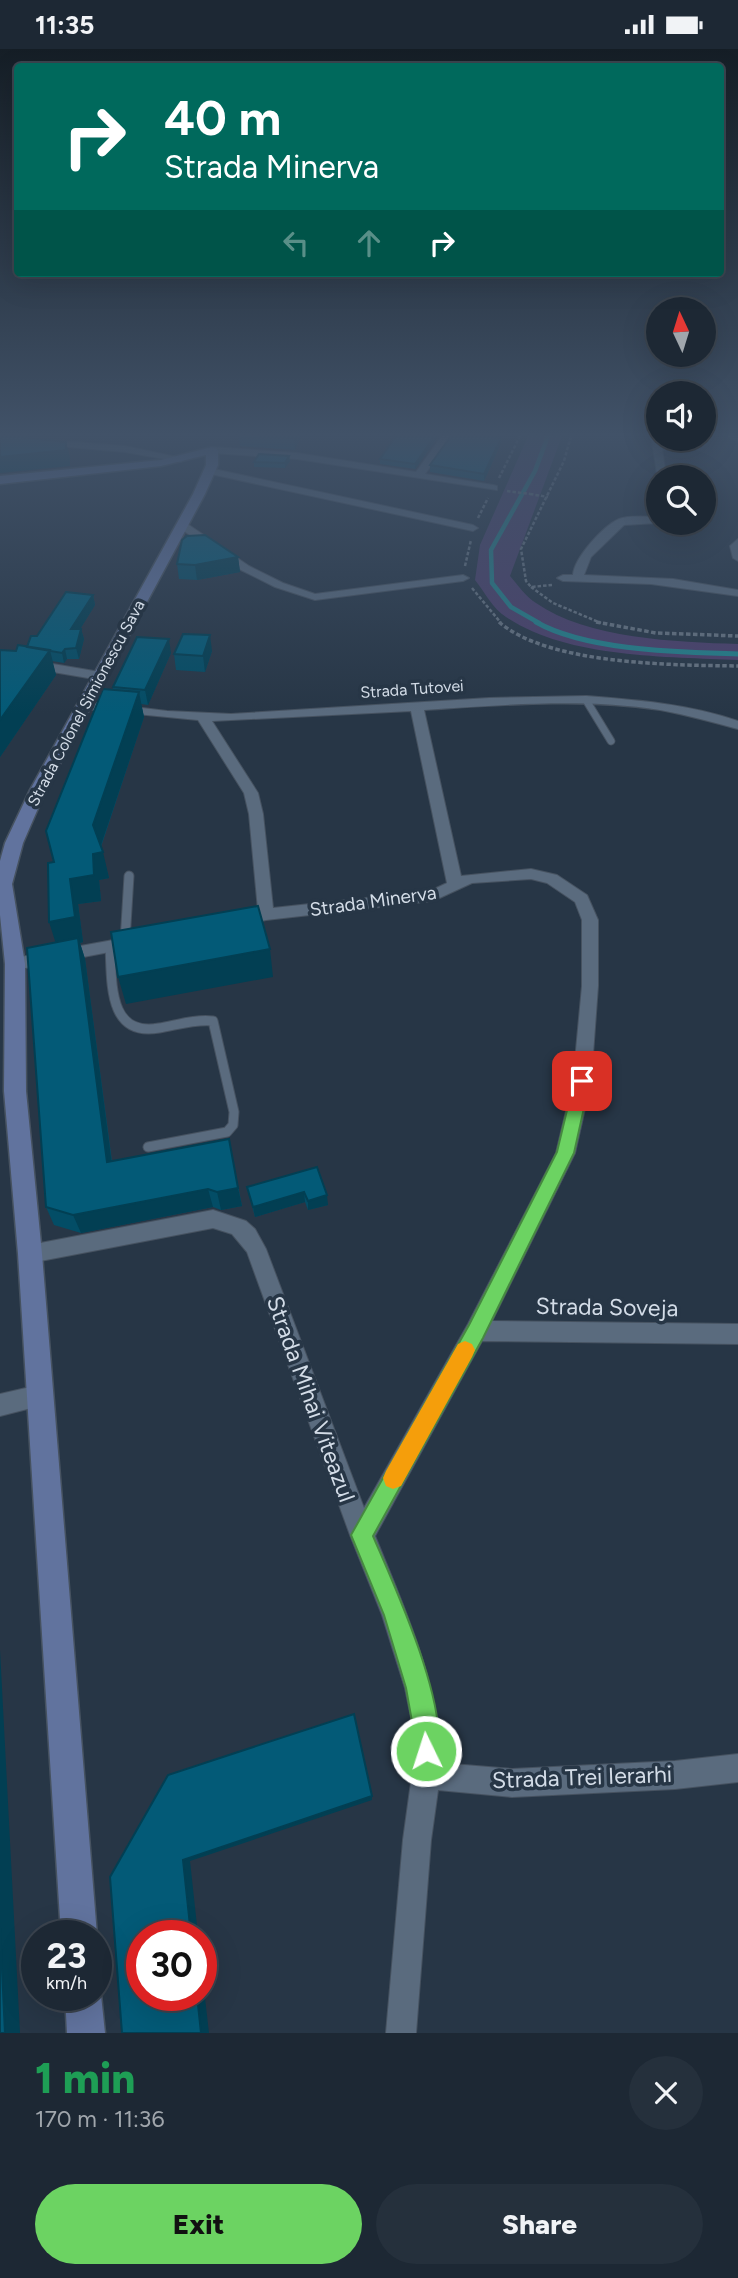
<!DOCTYPE html>
<html lang="en">
<head>
<meta charset="utf-8">
<style>
	body { margin:0; font-family:Figtree,sans-serif; background:#25303c; color:#f1f3f6; height:100vh; display:flex; flex-direction:column; font-size:26px; white-space:nowrap }
	* { box-sizing:border-box; margin:0 }
	p { font-size:23px; color:#a0a6ac }
	.icon { flex:none; width:38px; height:38px; fill:none; stroke:currentColor; stroke-width:2; stroke-linecap:round; stroke-linejoin:round }
	.map { position:relative; height:1984px; overflow:hidden }
	.sheet { display:flex; flex-direction:column; background:#1d2834; flex:1 }
	.sheet>* { flex:none }
	.top-card { position:absolute; left:14px; top:14px; width:710px; height:214px; border-radius:7px; box-shadow:0 7px 28px #0002,0 0 0 2px #3b444f; background:#00695c; color:#fff; overflow:hidden }
	.needle { width:46px; rotate:356deg }
	.tools { position:absolute; left:646px; top:248px; display:grid; gap:14px }
	.tools a { display:grid; place-items:center; width:70px; height:70px; border-radius:50%; background:#1d2834; box-shadow:0 7px 28px #0002,0 0 0 2px #3b444f; font-size:35px }
	.speed { position:absolute; left:21px; top:1871px; display:flex; gap:14px; font-size:35px; font-weight:700; text-align:center }
	.speed>* { display:grid; place-content:center; width:91px; height:91px; border-radius:50%; background:#1d2834; box-shadow:0 7px 28px #0002,0 0 0 2px #3b444f; line-height:1 }
	.speed small { font-size:18px; font-weight:400 }
	.speed .limit { border:10px solid #d22; background:#fff; color:#111 }
	.pin { position:absolute; display:grid; place-items:center; width:60px; height:60px; color:#fff; margin:-30px; border-radius:14px; box-shadow:0 4px 10px #0006 }
	.me { position:absolute; width:77px; margin:-38px; rotate:356deg; stroke-linejoin:round; filter:drop-shadow(0 0 5px #0008) }
	.turn { display:flex; align-items:center; gap:24px; height:147px; padding:0 35px; font-size:32px }
	.turn .icon { width:91px; height:91px; stroke-width:2.5 }
	.turn b { display:block; font-size:49px; line-height:60px }
	.lanes { display:flex; align-items:center; height:66px; padding:0 35px; background:#0003; justify-content:center; gap:35px; direction:ltr }
	.lanes .off { opacity:.35 }
	.round { display:grid; place-items:center; flex:none; width:74px; height:74px; border-radius:37px; background:#25303c }
	.headline { display:flex; align-items:center; justify-content:space-between; height:119px; padding:0 35px }
	h1 { font-size:42px; font-weight:800; line-height:52px; color:#1e9e55 }
	.action { display:flex; gap:14px; margin-top:auto; padding:14px 35px }
	.action a { flex:1; height:80px; border-radius:42px; background:#6cd362; color:#111; font-size:28px; font-weight:800; line-height:80px; text-align:center }
	.action a+a { background:#25303c; color:#f1f3f6 }
	.status { display:flex; justify-content:space-between; align-items:center; height:49px; padding:0 35px; background:#1d2834; direction:ltr }
	.status svg { height:19px; fill:currentColor }
	.map>svg:first-child { display:block }
	.green { fill:#4b406c }
	.lines { fill:none; stroke-linecap:round; stroke-linejoin:round }
	.stream-far1 { stroke:#23818c; stroke-width:4.5 }
	.stream { stroke:#23818c; stroke-width:5 }
	.lane-far1-casing { stroke:#465260; stroke-width:9 }
	.lane-casing { stroke:#465260; stroke-width:11 }
	.street-casing { stroke:#465260; stroke-width:2 }
	.secondary-casing { stroke:#465260; stroke-width:3 }
	.path-far1 { stroke:#677482; stroke-width:2.5; stroke-dasharray:3.5 2; stroke-linecap:butt }
	.path { stroke:#677482; stroke-width:3.5; stroke-dasharray:4.5 2.5; stroke-linecap:butt }
	.lane-far1 { stroke:#5a6b7e; stroke-width:7 }
	.lane { stroke:#5a6b7e; stroke-width:9 }
	.street { fill:#5a6b7e; fill-rule:evenodd }
	.secondary { fill:#61739e; fill-rule:evenodd }
	.path-bridge { stroke:#677482; stroke-width:2.5; stroke-dasharray:3.5 2; stroke-linecap:butt }
	.wall { fill:#034d66 }
	.shaded-wall { fill:#023f53 }
	.building { fill:#035a77; stroke:#023f53; stroke-width:2 }
	.route { fill:#6cd362; stroke:#468940; stroke-width:2 }
	.slow { fill:#f59e0b }
	.labels { text-anchor:middle; dominant-baseline:central; stroke-width:7; stroke-linejoin:round; paint-order:stroke }
	.far-street-label { font-size:16px; fill:#d3dce7; stroke:#273646 }
	.street-label { font-size:19px; fill:#d3dce7; stroke:#273646 }
	.near-street-label { font-size:23px; fill:#d3dce7; stroke:#273646 }
</style>
</head>
<body>
<div class="status"><b>11:35</b><svg viewBox="0 0 49 12"><path d="M0 12V9h3v3zM5 12V6h3v6zM10 12V3h3v9zM15 12V0h3v12zM26 1h20v11H26zM47 4h2v5h-2z"/></svg></div>
<div class="map">
<svg width="738" height="1984" viewBox="0 0 738 1984">
	<rect width="100%" height="100%" fill="#273646"/>
	<path class="green" d="M528,387H562L510,527C518,536 526,548 536,554C587,590 677,593 738,595V611C667,608 566,609 506,568C493,560 484,542 475,531L480,496Z"/>
	<g class="lines">
		<path class="stream-far1" d="M539,574L511,558L492,534L491,501L535,422L548,387"/>
		<path class="stream" d="M536,573C587,602 680,603 738,605"/>
		<g class="lane-far1-casing">
			<path id="lane-far1" d="M586,651L611,692"/>
		</g>
		<g class="lane-casing">
			<path id="lane" d="M125,892L129,827
				M110,898C112,934 108,988 159,979C177,976 195,970 213,972L234,1063L233,1076L227,1083L148,1098"/>
		</g>
		<g class="street-casing">
			<path id="street" d="M0,387L125,397L186,410L181,413L125,403L0,392Z
				M442,387H452L425,425L493,436L497,437V441L297,410L212,404L207,401L212,398L297,404L416,423Z
				M651,387H658V390H661L666,429H658V431Z
				M728,387H738V393Z
				M209,419L473,476L478,479L473,482L206,424L204,422Z
				M658,468V474L624,476L591,508L584,526L673,530L738,541V547L651,535L563,532L557,529L563,526H573C574,509 603,477 619,470C629,466 647,468 658,468Z
				M178,474H186L249,517L283,534L315,545L463,526L469,529L463,532L315,551L275,538L241,521L178,478Z
				M738,490V512L733,509L730,497Z
				M0,606L100,623L106,627L100,631L0,614Z
				M586,647C637,651 689,655 738,672V680C712,673 687,666 660,661C583,649 502,656 424,661L461,827L531,820L557,826L587,846L598,871V937L591,1033L575,1104L492,1272L738,1275V1295L482,1292L375,1487C405,1560 439,1634 440,1714L512,1720L675,1712L738,1705V1733L675,1740L512,1748L438,1741L431,1791L416,1984H386L403,1791L412,1726L413,1678L405,1639L382,1566L350,1486L247,1203L232,1185L213,1179L30,1214L23,1212L20,1205L23,1198L30,1196L213,1161L246,1172L255,1180L266,1200L364,1459L468,1275L556,1104L573,1033L582,937V871L575,853L547,834L531,830L472,834L433,852L266,871L238,877L232,875L230,871L232,867L258,861L249,765L244,744L198,671L85,660L79,656L85,652L167,662L231,665L489,649ZM411,662L447,834L430,842L273,859L263,765L258,744L212,672Z
				M135,887L141,889L143,893L141,897L15,921L7,915L15,909Z
				M39,1336L47,1339L50,1347L47,1355L0,1367V1345Z"/>
		</g>
		<g class="secondary-casing">
			<path id="secondary" d="M212,398L218,401V416L205,445L46,741L23,794L12,835L25,915L26,1042L42,1205L97,1886H61L18,1205L4,1042L5,915L0,866V812L5,794L30,741L193,445L206,416V406L161,417L0,435V427L161,411Z
				M96,1934L101,1946L105,1984H67L65,1946H96Z"/>
		</g>
		<path class="path-far1" d="M499,429L520,387
			M507,442L530,445
			M478,469L488,449
			M465,517L471,491
			M552,536L531,538L526,532L521,500L564,412L571,387
			M531,538L553,554L601,574
			M472,539L501,574"/>
		<path class="path" d="M499,573C549,616 673,616 738,617
			M596,573L656,584L738,587"/>
		<use href="#lane-far1" class="lane-far1"/>
		<use href="#lane" class="lane"/>
		<use href="#street" class="street"/>
		<use href="#secondary" class="secondary"/>
		<path class="path-bridge" d="M530,445L548,448"/>
	</g>
	<path class="wall" d="M239,387H301L295,401L240,397Z
		M437,389L415,420L380,415V410Z
		M501,389L500,396L484,432L430,423V416Z
		M289,407L290,412L285,419L254,418V413Z
		M238,508L240,523L197,531L179,530L177,515Z
		M93,546L95,556L80,580H81L84,590L79,610H67L64,614L52,612L56,626L0,708V601L16,602L27,598L37,587Z
		M212,602L205,623L176,621L174,605Z
		M171,604L148,656L141,655L144,668L101,798L109,829L99,831L101,852L78,855L83,893L80,894L85,910L112,1112L229,1090L242,1157L221,1161L213,1158L81,1184L54,1176L46,1158L55,894L54,813L113,641V638Z
		M317,1118L328,1156L308,1161L305,1153L255,1168L247,1138Z"/>
	<path class="shaded-wall" d="M295,387H301L295,401L294,389Z
		M435,387H437V389L415,420V415Z
		M501,389L500,396L484,432V425Z
		M66,393L70,408V417L0,424V408Z
		M289,407L290,412L285,419V414Z
		M238,508L240,523L197,531L195,516Z
		M93,546L95,556L74,590L71,580Z
		M81,580L84,590L79,610L76,599Z
		M210,586L212,602L205,623L203,607Z
		M169,590L171,604L148,656L145,641Z
		M65,600L67,610L64,614L62,604Z
		M50,601L56,626L0,708V671Z
		M139,643L144,668L99,802L93,776Z
		M103,803L109,829L99,831L101,852L78,855L83,893L80,894L85,910L114,1131L107,1113L57,898L49,873L70,830L93,805Z
		M270,900L273,928L126,955L118,928Z
		M238,1139L242,1157L221,1161L217,1143Z
		M208,1140L213,1158L81,1184L73,1166Z
		M304,1143L305,1153L255,1168L253,1158Z
		M327,1146L328,1156L308,1161V1152Z
		M0,1601L20,1984H5L0,1878Z
		M372,1747V1751L190,1812L198,1886H191L183,1811Z
		M201,1914L209,1984H201L197,1946H201Z"/>
	<path class="building" d="M0,387H10L66,393V401L0,408Z
		M259,387H295L294,389Z
		M396,387H435L415,415L380,410Z
		M451,387H480L501,389L484,425L430,416Z
		M259,405L289,407L285,414L254,413Z
		M205,486L238,508L195,516L177,515L182,491L187,487Z
		M66,543L93,546L71,580H81L76,599L65,600L62,604L27,598L31,587H37Z
		M183,585L210,586L203,607L174,605Z
		M137,588L169,590L145,641L113,638Z
		M18,596L50,601L0,671V601L16,602Z
		M103,640L139,643L93,776L103,803L93,805L94,826L70,830L75,868L49,873L48,814L54,813L46,782Z
		M258,857L270,900L118,928L111,883Z
		M78,889L107,1113L229,1090L238,1139L217,1143L208,1140L73,1166L46,1158L27,899Z
		M317,1118L327,1146L308,1152L304,1143L253,1158L247,1138Z
		M354,1665L372,1747L183,1811L191,1886H142V1946H197L201,1984H122L110,1828L168,1726Z
		M0,1878L5,1984H0Z"/>
	<linearGradient id="sky" x2="0" y2="1"><stop stop-color="#151e26"/><stop offset="0.58" stop-color="#415268"/><stop offset="1" stop-color="#415268" stop-opacity="0"/></linearGradient>
	<rect width="738" height="665" fill="url(#sky)"/>
	<path class="route" d="M582,1026L588,1028L590,1032L574,1104L483,1289L373,1487C393,1534 454,1665 435,1711L426,1715L417,1711L413,1702V1678L406,1639L384,1566L351,1486L469,1276L557,1103L574,1032L576,1028Z"/>
	<path class="slow" d="M465,1292L472,1295L475,1301L472,1308L401,1437L393,1440L386,1437L383,1429L386,1422L458,1295Z"/>
	<g class="labels">
		<g class="far-street-label">
			<text transform="translate(412 640) rotate(-4)">Strada Tutovei</text>
			<text transform="translate(86 654) rotate(-62)">Strada Colonel Simionescu Sava</text>
		</g>
		<g class="street-label">
			<text transform="translate(373 852) rotate(-8)">Strada Minerva</text>
		</g>
		<g class="near-street-label">
			<text transform="translate(607 1258) rotate(1)">Strada Soveja</text>
			<text transform="translate(311 1350) rotate(70)">Strada Mihai Viteazul</text>
			<text transform="translate(582 1728) rotate(-2)">Strada Trei Ierarhi</text>
		</g>
	</g>
</svg>
<div class="tools">
<a><svg class="needle" viewBox="-14 -14 28 28"><path d="M0-13l5 13h-10z" fill="#e53935"/><path d="M0 13l5-13h-10z" fill="#a0a6ac"/></svg></a>
<a><svg class="icon" aria-label="sound" viewBox="0 0 24 24"><path d="M4 9h4l5-4v14l-5-4H4zM17 9q2 3 0 6"/></svg></a>
<a><svg class="icon" aria-label="search" viewBox="0 0 24 24"><circle cx="10" cy="10" r="6"/><path d="M15 15l6 6"/></svg></a>
</div>
<div class="speed"><div>23<small>km/h</small></div><div class="limit">30</div></div>
<div class="pin" style="left:582px;top:1032px;background:#d93025"><svg class="icon" aria-label="arrive" viewBox="0 0 24 24"><path d="M6 21V4h12l-3 4 3 4H6"/></svg></div>
<svg class="me" style="left:426px;top:1702px" viewBox="-20 -20 40 40"><circle r="17" fill="#6cd362" stroke="#fff" stroke-width="3"/><path d="M0-11L8 9 0 5-8 9z" fill="#fff"/></svg>
<div class="top-card">
<div class="turn"><svg class="icon" aria-label="right" viewBox="0 0 24 24"><path d="M7 20v-9h11M14 6l5 5-5 5"/></svg><div><b>40 m</b>Strada Minerva</div></div>
<div class="lanes"><svg class="icon off" aria-label="left" viewBox="0 0 24 24"><path d="M17 20v-9H6M10 6l-5 5 5 5"/></svg><svg class="icon off" aria-label="ahead" viewBox="0 0 24 24"><path d="M12 20V5M6 11l6-6 6 6"/></svg><svg class="icon" aria-label="right" viewBox="0 0 24 24"><path d="M7 20v-9h11M14 6l5 5-5 5"/></svg></div>
</div>
</div>
<section class="sheet">
<div class="headline"><div><h1>1 min</h1><p>170 m · 11:36</p></div><a class="round"><svg class="icon" aria-label="close" viewBox="0 0 24 24"><path d="M6 6l12 12M18 6L6 18"/></svg></a></div>
<div class="action"><a>Exit</a><a>Share</a></div>
</section>
</body>
</html>
